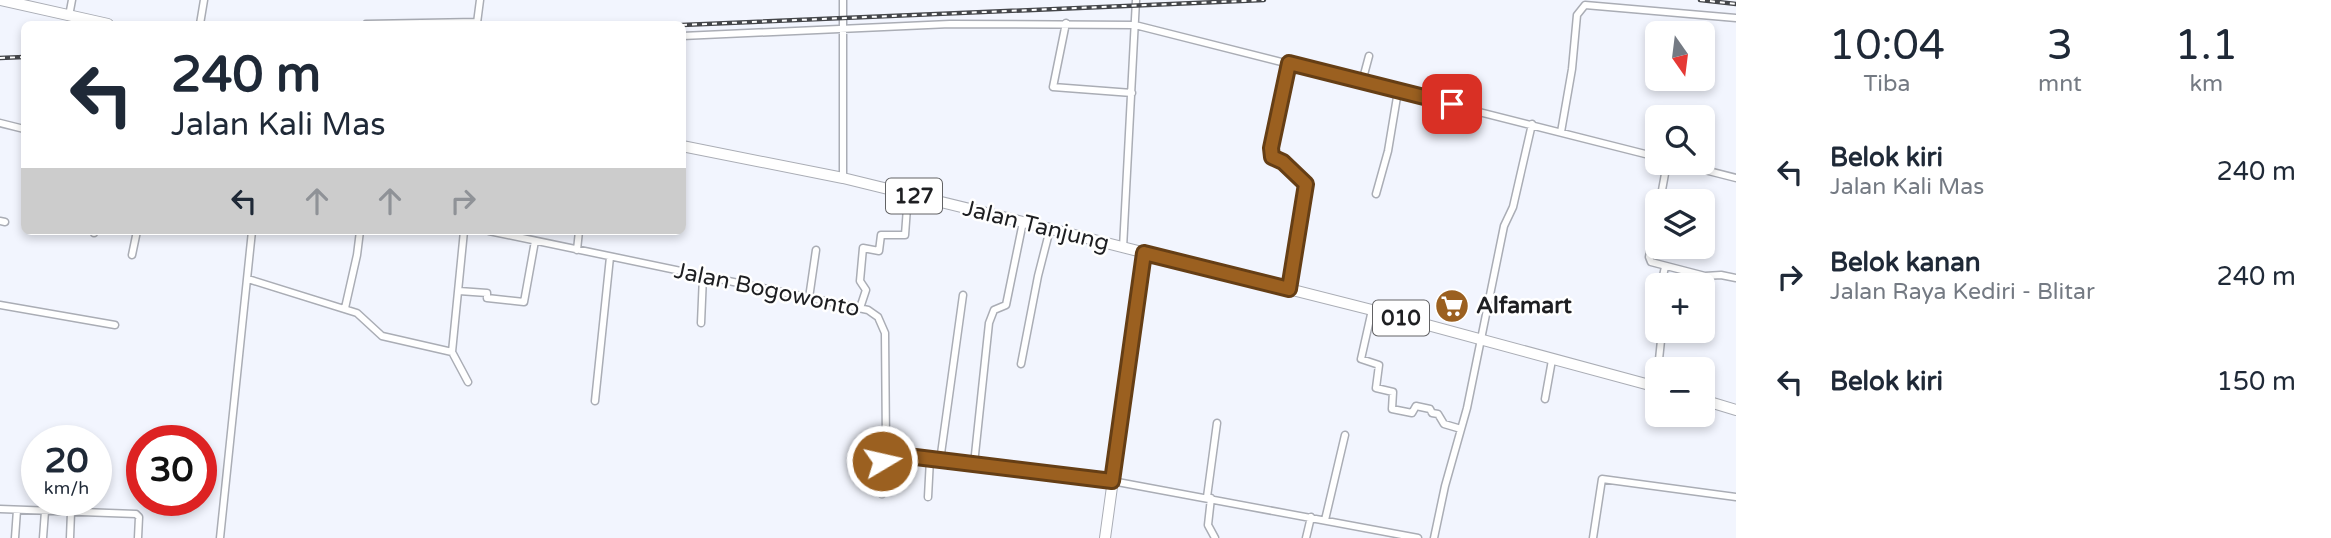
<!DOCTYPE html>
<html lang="id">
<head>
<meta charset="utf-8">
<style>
	body { margin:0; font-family:"Varela Round",sans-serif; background:#f2f2f3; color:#1f2937; height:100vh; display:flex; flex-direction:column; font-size:26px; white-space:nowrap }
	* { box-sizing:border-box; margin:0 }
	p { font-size:23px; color:#747a83 }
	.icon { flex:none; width:38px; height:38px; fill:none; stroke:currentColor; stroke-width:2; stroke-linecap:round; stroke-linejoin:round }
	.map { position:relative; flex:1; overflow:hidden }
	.panel { display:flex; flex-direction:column; background:#fff; width:595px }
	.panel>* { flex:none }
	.hud { position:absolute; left:21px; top:21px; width:665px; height:214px; border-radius:10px; box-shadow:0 4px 10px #0003; background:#fff; color:#1f2937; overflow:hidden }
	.needle { width:46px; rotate:166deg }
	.buttons { position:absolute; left:1645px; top:21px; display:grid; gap:14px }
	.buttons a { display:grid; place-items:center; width:70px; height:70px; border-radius:10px; background:#fff; box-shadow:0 4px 10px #0003; font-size:35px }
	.speed { position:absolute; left:21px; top:425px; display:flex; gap:14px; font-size:35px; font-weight:700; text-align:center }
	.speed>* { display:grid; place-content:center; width:91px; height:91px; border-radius:50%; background:#fff; box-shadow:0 4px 10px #0003; line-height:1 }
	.speed small { font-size:18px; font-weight:400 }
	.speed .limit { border:10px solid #d22; background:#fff; color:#111 }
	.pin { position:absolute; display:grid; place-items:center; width:60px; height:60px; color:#fff; margin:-30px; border-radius:14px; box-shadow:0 4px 10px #0006 }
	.me { position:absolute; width:77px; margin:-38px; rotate:81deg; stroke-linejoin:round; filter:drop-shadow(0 0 5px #0008) }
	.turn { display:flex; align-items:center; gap:24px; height:147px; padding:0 35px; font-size:32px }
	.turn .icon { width:91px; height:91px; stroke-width:2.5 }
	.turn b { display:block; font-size:49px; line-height:60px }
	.lanes { display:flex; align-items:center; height:66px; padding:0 35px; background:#0003; justify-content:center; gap:35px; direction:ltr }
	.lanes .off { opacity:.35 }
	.eta { display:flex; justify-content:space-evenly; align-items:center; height:119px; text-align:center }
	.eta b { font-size:42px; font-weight:600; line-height:49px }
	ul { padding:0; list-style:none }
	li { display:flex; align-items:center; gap:21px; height:105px; padding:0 35px }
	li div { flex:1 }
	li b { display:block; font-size:26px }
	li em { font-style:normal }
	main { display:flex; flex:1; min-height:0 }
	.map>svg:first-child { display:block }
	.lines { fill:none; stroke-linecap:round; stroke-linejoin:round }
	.street-casing { stroke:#aaadb5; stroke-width:9 }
	.primary-casing { stroke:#aaadb5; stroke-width:12 }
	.street { stroke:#fff; stroke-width:6 }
	.primary { stroke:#fff; stroke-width:10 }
	.rail-casing { stroke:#44464a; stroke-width:4.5 }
	.rail { stroke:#fff; stroke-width:2; stroke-dasharray:5; stroke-linecap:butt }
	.route-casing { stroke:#653e15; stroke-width:18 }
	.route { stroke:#9b6020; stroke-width:12 }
	.labels { text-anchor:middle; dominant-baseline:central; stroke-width:5; stroke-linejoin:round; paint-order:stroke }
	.shield { fill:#fff; stroke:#626264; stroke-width:2 }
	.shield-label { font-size:21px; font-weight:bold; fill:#1e1f22 }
	.street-label { font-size:23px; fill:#1e1f22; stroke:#fff }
	.poi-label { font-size:23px; font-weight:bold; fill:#1e1f22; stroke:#fff; text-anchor:start }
</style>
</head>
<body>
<main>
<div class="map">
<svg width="1736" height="538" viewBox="0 0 1736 538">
	<rect width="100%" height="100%" fill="#f2f5fe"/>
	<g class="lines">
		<g class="street-casing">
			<path id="street" d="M843,0V178
				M69,16L72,0
				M477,23L480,0
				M1066,23L1053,87L1132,93
				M200,24L204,0
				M366,24L477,22
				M1135,25L1657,157
				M682,36L950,24L1134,25
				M1362,82L1369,56
				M0,123L24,129
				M1561,132L1572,69L1577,15L1585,5L1736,18
				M1677,163L1736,178
				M1376,194L1388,151L1398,91
				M1660,201L1667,163
				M1657,214L1649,257L1651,262L1705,276L1721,275L1736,278
				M0,221L5,222
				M464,231L452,352L468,382
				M489,231L868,310L878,317L885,333L886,445L891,454L1112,481L1418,538
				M94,233V231
				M1123,248L1136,0
				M577,250L579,231
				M132,255L137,231
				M248,279L357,313L382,336L452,352
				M1661,285L1665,267
				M1288,289L1305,184L1283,162L1272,157L1271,148L1289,63
				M459,291L487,293V298L524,302L535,241
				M809,298L816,250
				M1657,304V312
				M0,305L115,325
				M345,308L357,255L360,231
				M860,308L866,290L860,281L863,248L879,251L881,235H905L908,194
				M1372,310L1361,359L1379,365L1376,388L1393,392L1392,409L1412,413L1416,406L1430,409L1432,413L1438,414L1444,424L1461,429
				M701,323L703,276
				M1021,364L1038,276L1050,229
				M1658,369L1662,331
				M1654,387L1657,374
				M1545,399L1552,360
				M595,401L610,257
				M940,461L963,295
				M974,464L989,323L994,310L1006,305L1023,222
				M882,494V461L888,450
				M928,497L930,459
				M1207,497L1217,423
				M1211,498L1208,525L1215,538
				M0,509L136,514L139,517L138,538
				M1325,520L1345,435
				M15,538L17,510
				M43,538L45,511
				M70,538L71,512
				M220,538L252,231
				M1306,538L1311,517
				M1434,538L1445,486L1467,408L1504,226L1513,207L1532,124
				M1593,538L1602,479L1736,497"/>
		</g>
		<g class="primary-casing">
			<path id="primary" d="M1,0L108,24
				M682,146L843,178L1023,222L1372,310L1657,387
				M1703,400L1736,410
				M1105,538L1144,253"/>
		</g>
		<use href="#street" class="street"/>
		<use href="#primary" class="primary"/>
		<g class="rail-casing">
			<path id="rail" d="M1700,0L1736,4
				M682,25L1264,0
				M0,58L24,57"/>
		</g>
		<use href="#rail" class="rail"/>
	</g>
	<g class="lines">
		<g class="route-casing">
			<path id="route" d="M882,461L888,450L891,454L1112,481L1144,253L1289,289L1306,184L1283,162L1272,157L1271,148L1289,63L1452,104"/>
		</g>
		<use href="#route" class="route"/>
	</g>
	<defs>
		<g id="supermarket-disc" transform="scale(1.75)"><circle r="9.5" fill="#9b6020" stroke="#fff"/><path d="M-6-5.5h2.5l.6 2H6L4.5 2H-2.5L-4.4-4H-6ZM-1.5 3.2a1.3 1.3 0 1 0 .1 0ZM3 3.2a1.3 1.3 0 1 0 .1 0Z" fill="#fff"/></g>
	</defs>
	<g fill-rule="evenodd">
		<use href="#supermarket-disc" x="1452" y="306"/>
	</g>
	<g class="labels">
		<g class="shield">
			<rect x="886" y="178.5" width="56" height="35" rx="5"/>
			<rect x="1373" y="300.5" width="56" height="35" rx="5"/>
		</g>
		<g class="shield-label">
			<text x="914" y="196">127</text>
			<text x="1401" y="318">010</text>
		</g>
		<g class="street-label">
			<text transform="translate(1036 226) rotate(14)">Jalan Tanjung</text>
			<text transform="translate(767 290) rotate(12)">Jalan Bogowonto</text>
		</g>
		<g class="poi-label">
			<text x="1476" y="306">Alfamart</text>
		</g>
	</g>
</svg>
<div class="buttons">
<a><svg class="needle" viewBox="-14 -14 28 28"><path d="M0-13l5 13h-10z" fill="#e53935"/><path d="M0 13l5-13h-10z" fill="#747a83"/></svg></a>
<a><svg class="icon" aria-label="search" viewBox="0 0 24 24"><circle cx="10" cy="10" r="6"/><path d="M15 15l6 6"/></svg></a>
<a><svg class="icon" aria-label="layers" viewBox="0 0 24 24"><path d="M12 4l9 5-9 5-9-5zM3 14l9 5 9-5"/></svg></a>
<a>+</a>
<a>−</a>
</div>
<div class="speed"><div>20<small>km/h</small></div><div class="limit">30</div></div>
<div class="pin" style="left:1452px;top:104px;background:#d93025"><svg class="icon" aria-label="arrive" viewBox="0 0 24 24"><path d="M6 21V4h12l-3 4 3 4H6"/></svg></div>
<svg class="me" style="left:882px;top:461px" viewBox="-20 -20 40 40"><circle r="17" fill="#9b6020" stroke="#fff" stroke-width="3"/><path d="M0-11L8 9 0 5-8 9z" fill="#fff"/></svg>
<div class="hud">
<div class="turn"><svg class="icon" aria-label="left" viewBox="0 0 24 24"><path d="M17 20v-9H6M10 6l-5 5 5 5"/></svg><div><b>240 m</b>Jalan Kali Mas</div></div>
<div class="lanes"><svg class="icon" aria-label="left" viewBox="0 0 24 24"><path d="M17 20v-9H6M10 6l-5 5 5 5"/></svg><svg class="icon off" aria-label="ahead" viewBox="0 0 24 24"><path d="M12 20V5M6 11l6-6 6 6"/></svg><svg class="icon off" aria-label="ahead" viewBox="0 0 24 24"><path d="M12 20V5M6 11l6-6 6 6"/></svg><svg class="icon off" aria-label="right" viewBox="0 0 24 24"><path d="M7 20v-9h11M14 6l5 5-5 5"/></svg></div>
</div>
</div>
<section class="panel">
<div class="eta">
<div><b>10:04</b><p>Tiba</p></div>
<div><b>3</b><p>mnt</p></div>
<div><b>1.1</b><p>km</p></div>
</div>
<ul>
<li><svg class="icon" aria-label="left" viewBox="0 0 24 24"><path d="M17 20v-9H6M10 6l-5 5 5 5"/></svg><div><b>Belok kiri</b><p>Jalan Kali Mas</p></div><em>240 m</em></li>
<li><svg class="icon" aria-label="right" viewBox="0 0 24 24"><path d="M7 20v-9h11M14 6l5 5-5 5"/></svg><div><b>Belok kanan</b><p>Jalan Raya Kediri - Blitar</p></div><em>240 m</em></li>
<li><svg class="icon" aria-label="left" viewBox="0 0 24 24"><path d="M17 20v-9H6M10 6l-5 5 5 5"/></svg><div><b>Belok kiri</b></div><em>150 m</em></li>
</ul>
</section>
</main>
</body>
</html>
